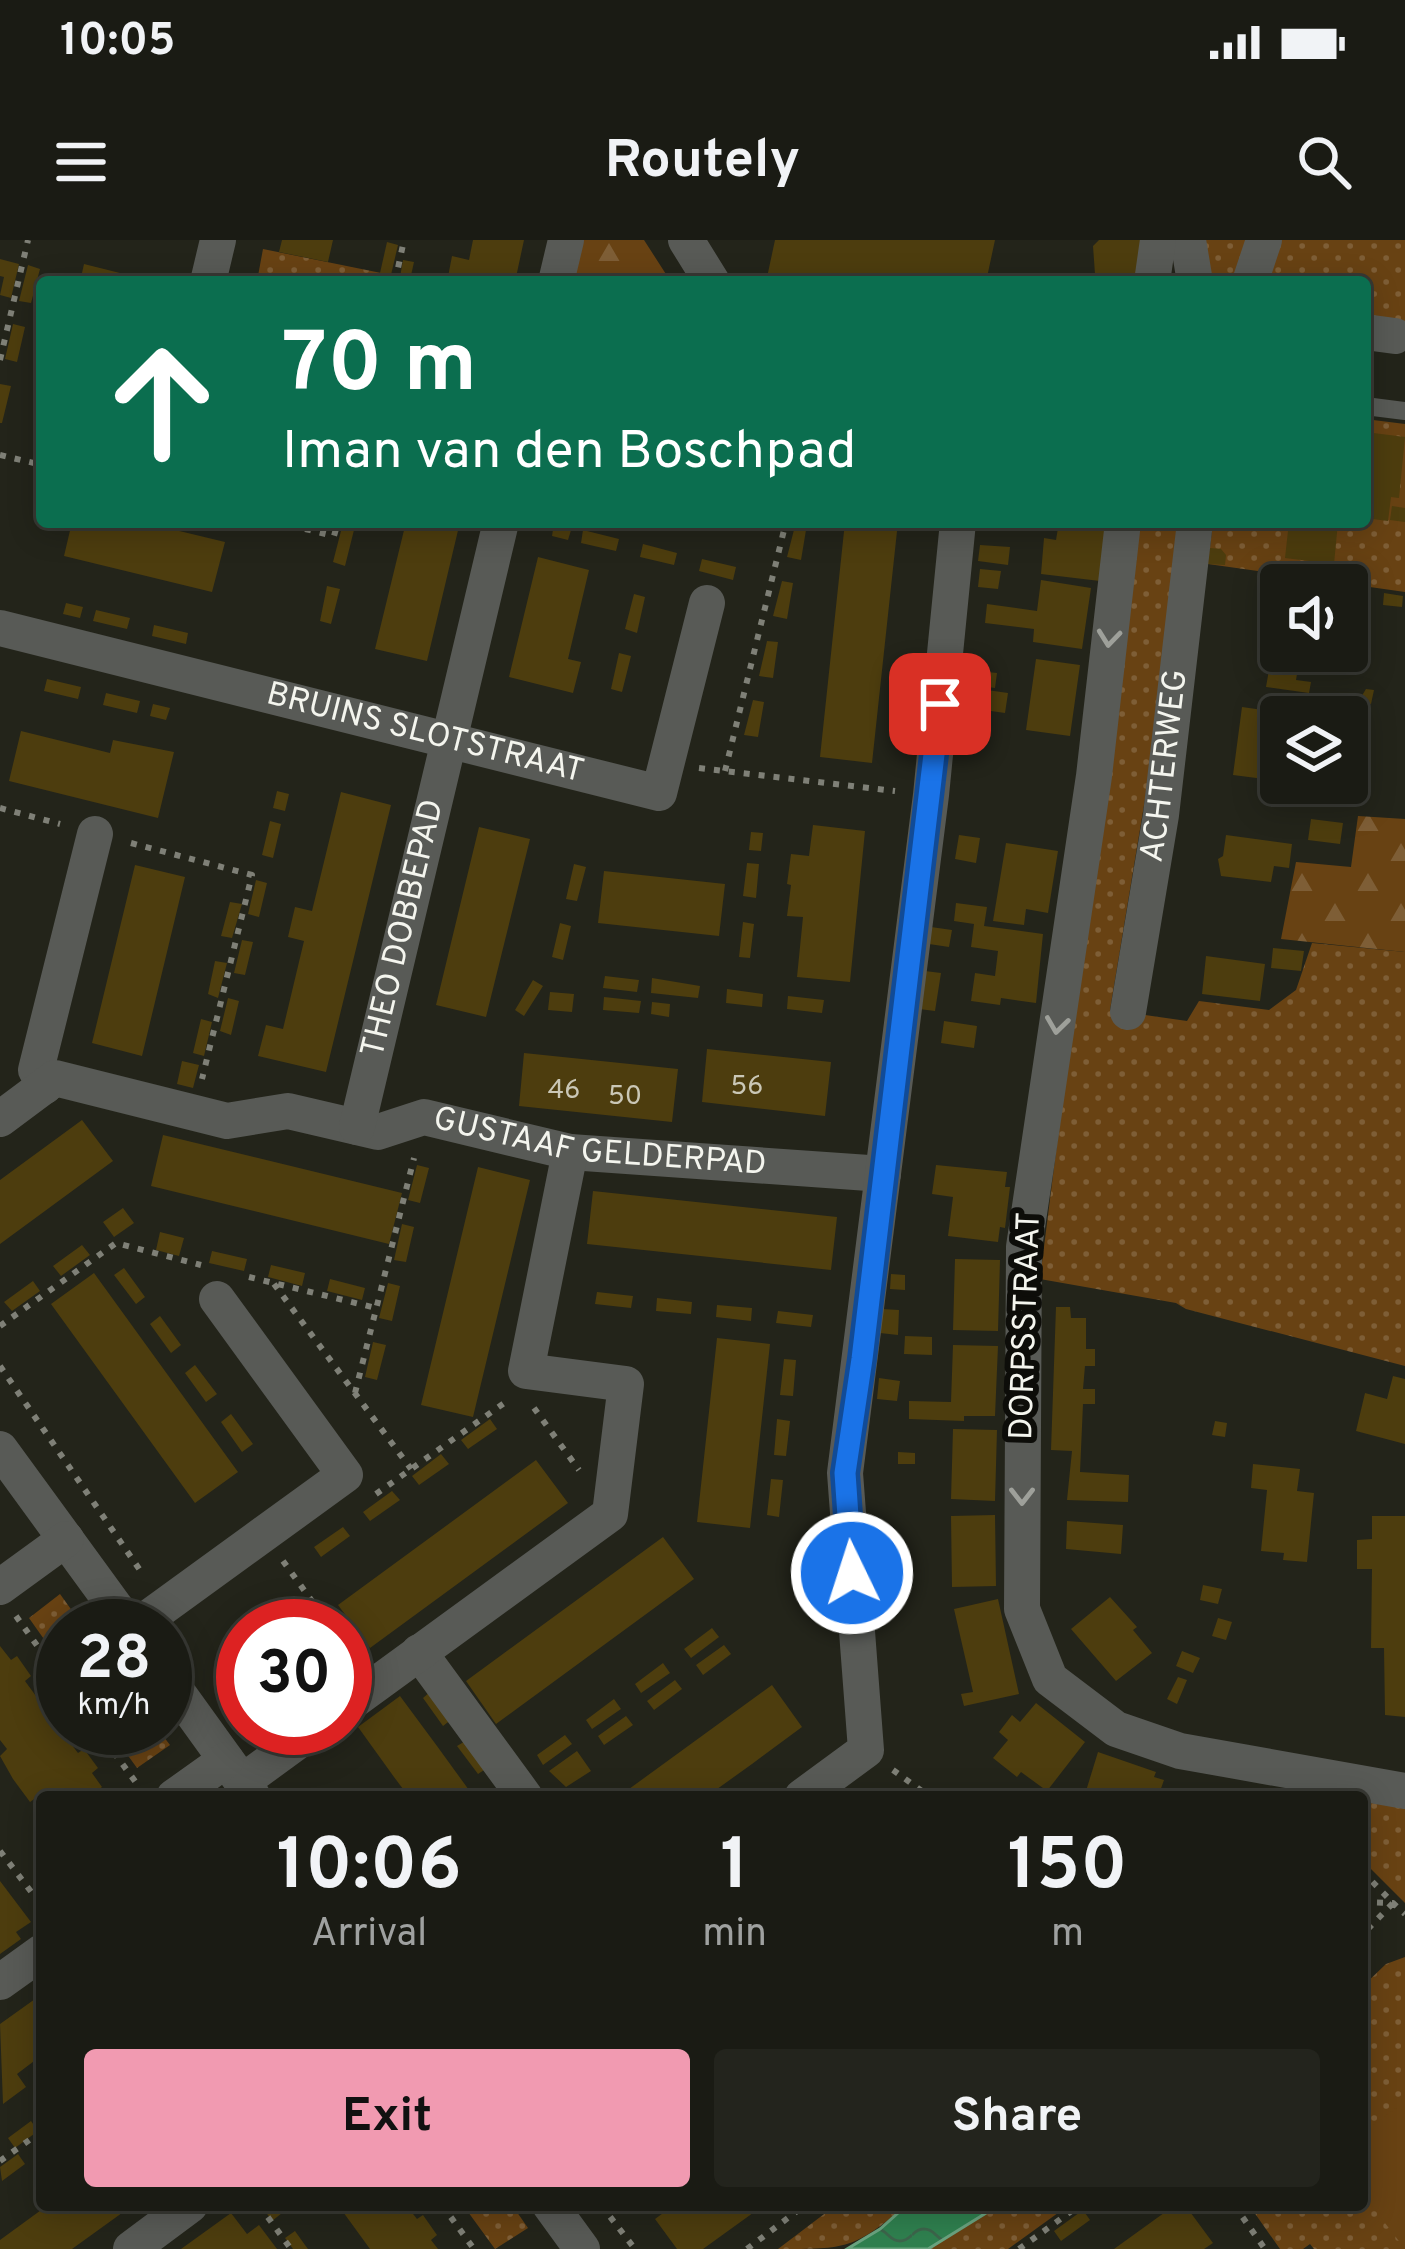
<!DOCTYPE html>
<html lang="en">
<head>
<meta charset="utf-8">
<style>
	body { margin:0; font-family:Overpass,sans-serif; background:#23241d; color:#f1f3f6; height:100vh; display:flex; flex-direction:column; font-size:45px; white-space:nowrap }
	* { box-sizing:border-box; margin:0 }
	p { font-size:39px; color:#9fa1a0 }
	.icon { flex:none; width:66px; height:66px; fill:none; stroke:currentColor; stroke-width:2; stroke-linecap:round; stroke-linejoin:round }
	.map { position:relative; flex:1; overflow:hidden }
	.sheet { position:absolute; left:36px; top:1551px; width:1332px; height:420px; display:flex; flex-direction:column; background:#1a1b14; border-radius:12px; box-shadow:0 6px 30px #0003,0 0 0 3px #383934 }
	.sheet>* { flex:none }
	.top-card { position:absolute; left:36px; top:36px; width:1335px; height:252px; border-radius:12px; box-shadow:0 6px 30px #0003,0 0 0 3px #383934; background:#0b6e4f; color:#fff; overflow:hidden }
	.fabs { position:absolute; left:1260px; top:324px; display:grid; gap:24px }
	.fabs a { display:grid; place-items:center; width:108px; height:108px; border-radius:12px; background:#1a1b14; box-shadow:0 6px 30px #0003,0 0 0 3px #383934; font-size:60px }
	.speed { position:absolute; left:36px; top:1359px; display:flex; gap:24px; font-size:60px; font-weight:700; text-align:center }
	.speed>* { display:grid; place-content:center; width:156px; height:156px; border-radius:50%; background:#1a1b14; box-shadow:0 6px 30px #0003,0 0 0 3px #383934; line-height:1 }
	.speed small { font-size:30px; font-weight:400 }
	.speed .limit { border:18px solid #d22; background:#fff; color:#111 }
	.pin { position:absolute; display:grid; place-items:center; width:102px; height:102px; color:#fff; margin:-51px; border-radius:24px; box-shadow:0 6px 18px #0006 }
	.me { position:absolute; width:132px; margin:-66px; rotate:356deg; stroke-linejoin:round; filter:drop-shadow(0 0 9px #0008) }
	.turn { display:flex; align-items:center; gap:42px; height:252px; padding:0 48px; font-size:54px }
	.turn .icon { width:156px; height:156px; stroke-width:2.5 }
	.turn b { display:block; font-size:84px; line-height:102px }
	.eta { display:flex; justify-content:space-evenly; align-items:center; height:204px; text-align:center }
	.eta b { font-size:72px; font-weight:700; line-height:84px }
	.action { display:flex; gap:24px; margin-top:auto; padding:24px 48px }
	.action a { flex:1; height:138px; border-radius:12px; background:#f19ab1; color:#111; font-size:48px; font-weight:700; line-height:138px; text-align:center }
	.action a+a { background:#23241d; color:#f1f3f6 }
	.status { display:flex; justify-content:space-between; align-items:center; height:84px; padding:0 60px; background:#1a1b14; direction:ltr }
	.status svg { height:33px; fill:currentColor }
	header { display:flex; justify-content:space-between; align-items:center; height:156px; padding:0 48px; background:#1a1b14; font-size:54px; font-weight:700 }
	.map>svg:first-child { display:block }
	.grass { fill:url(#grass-dots) }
	.forest { fill:url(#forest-firs) }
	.garden { fill:#684213 }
	.water { fill:url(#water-waves); stroke:#6aa37f; stroke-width:3 }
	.building { fill:#4d3d0e }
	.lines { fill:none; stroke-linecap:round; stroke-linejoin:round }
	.path { stroke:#7f8077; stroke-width:6; stroke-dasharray:6 9; stroke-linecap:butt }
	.lane { stroke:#585a56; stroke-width:18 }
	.street { stroke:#585a56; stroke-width:36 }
	.oneway { stroke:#9ea09a }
	.route-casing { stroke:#114b97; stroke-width:30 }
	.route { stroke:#1a73e8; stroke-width:21 }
	.labels { text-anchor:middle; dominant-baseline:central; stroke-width:12; stroke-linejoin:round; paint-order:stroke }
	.number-label { font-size:27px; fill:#cac7b6 }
	.street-label { font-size:33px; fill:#f4f5ee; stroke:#0d0d09 }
</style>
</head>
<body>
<div class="status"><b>10:05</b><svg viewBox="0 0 49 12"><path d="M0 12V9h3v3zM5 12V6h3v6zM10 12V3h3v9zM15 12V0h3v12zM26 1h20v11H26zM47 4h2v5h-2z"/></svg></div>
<header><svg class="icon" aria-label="menu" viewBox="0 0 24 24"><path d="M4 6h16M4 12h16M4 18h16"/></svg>Routely<svg class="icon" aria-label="search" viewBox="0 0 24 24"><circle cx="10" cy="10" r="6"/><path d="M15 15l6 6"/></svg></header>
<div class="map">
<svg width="1405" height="2009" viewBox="0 0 1405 2009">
	<defs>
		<pattern id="grass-dots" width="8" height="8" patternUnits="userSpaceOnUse" patternTransform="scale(3)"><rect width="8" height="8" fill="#684213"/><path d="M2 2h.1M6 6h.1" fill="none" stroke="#7e5e36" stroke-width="1.8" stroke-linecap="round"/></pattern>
		<pattern id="forest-firs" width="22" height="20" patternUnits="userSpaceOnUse" patternTransform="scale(3)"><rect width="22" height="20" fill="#684213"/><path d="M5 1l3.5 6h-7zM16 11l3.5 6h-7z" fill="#7e5e36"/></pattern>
		<pattern id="water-waves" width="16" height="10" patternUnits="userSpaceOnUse" patternTransform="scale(3)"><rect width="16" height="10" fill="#2f804f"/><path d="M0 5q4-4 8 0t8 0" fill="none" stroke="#3c654b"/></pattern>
	</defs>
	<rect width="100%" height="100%" fill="#23241a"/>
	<path class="grass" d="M1196,0H1250L1237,42H1202Z
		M1277,0H1405V83L1365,79V42H1267Z
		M263,9L391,35L390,42H284L258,36Z
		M1365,179L1405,184V352L1208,324L1213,282H1365Z
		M1135,282H1184L1146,553L1110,770L1187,781L1199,761L1269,770L1296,750L1312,703L1405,712V1126L1186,1069L1176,1063L1040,1039Z
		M60,1354L83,1386H63V1426L29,1378Z
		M108,1488H157L170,1505L137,1528Z
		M1362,1557L1405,1563V1663L1362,1620Z
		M1405,1717V2009H1314L1310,2004L1303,2009H1280L1249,1965H1362V1747L1386,1724Z
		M463,1965H512L528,1988L495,2009Z
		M836,1965H907C853,2009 848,2009 778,2009Z
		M999,1965H1069L1008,2009H928Z"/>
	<path class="forest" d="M580,0H644L671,42H571Z
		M1358,576L1405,579V712L1281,699L1296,622L1351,627Z"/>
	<path class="garden" d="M1399,1866L1405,1874V2009L1362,1953V1893Z"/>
	<path class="water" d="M907,1965H999L928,2009H847L880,1989Z"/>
	<path class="building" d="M282,0H333L328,22L279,12Z
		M473,0H524L515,42H447L452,16L469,20Z
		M775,0H995L986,42H766Z
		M1099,0H1141L1137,40L1095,34L1093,6Z
		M387,2L398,5L391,35L380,33Z
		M0,19L19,24L11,58L0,55L4,37L0,36Z
		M403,20L414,22L410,40L400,37Z
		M84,24L136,37L135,42H80Z
		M28,25L40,29L31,63L19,61Z
		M13,84L25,87L17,122L5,119Z
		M0,144L11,146L2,183H0Z
		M1365,192L1405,197L1399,258L1391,257L1388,281L1365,278Z
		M1392,266L1405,268V282L1390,280Z
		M72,282H142L225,302L212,352L64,316Z
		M406,282H460L427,421L375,409Z
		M796,282L807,284L801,320L787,317Z
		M845,282H898L872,523L820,517Z
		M1059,282H1107L1100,341L1041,334L1044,298L1056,300Z
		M1289,282H1338L1334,324L1285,318Z
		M554,283L572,287L568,300L552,296Z
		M342,287L354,290L345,326L333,322Z
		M583,290L619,299L616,311L581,303Z
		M643,304L677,313L674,325L640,317Z
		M980,305L1010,307L1008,325L978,321Z
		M1210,308L1221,309L1226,315L1225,325L1208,324Z
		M538,317L589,330L568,419L581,422L573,453L509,437Z
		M702,319L736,327L733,340L699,331Z
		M980,329L1001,331L998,349L978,347Z
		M1041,340L1091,348L1082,409L1033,402L1034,389L985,383L987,364L1037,371Z
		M1262,340L1281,342V369L1259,366Z
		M782,341L793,343L787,379L773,376Z
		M327,346L340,349L331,384L320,381Z
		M1384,353L1403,356L1402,367L1383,365Z
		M634,354L645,357L637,393L625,389Z
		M66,363L83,367L80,378L63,374Z
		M96,370L130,378L127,389L93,381Z
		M154,385L188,393L186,404L152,396Z
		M1261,391L1281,394V411H1340L1336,433L1298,428L1296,440L1311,442L1309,453L1266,447L1270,424L1257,422Z
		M767,401L778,402L773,438L759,436Z
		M619,413L631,416L622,452L611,449Z
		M1036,419L1080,425L1070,496L1026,490Z
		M969,430L997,433L995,448L967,444Z
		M47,439L81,447L78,459L44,451Z
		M973,448L1008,453L1005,473L970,468Z
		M1366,449L1374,450L1371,464L1358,462Z
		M106,453L140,461L137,473L103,465Z
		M1272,454L1311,459L1309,477H1281V541L1233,535L1242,467L1270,471Z
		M753,460L764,462L758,497L744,495Z
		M153,464L170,468L166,480L150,476Z
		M1330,465L1365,469L1362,491L1347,489V477H1329Z
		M21,491L110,513L113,500L174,512L158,578L9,541Z
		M277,551L289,554L285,571L273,568Z
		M341,552L391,565L326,832L258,816L266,785L283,789L304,701L288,697L295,667L312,671Z
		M1311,579L1343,583L1340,604L1308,600Z
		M270,581L281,584L273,618L262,615Z
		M813,585L865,591L850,742L797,737L803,677L787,676L791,645L787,644L791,614L809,616Z
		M479,587L530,599L486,777L436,765Z
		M751,592L763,593L761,611L749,610Z
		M959,595L980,598L976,623L955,619Z
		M1226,595L1292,604L1289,628L1274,626L1271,642L1221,636L1218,619L1223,616Z
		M1006,603L1058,611L1048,673L1026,669L1024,685L993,681Z
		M747,623L759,624L756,658L743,656Z
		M574,624L586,627L577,661L566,659Z
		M135,625L185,637L142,816L92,803Z
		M604,631L725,644L719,696L598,683Z
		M256,640L267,643L259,677L248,674Z
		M230,662L242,664L232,698L221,696Z
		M956,663L987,667L984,686L1043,694L1036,763L1001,758L1000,765L971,761L975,733L995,736L998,711L971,707L974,684L954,681Z
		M743,682L754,684L750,718L739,717Z
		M560,683L571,686L563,720L552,717Z
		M931,687L952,690L949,707L929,704Z
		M242,700L253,702L245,735L234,733Z
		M1273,708L1304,711L1301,731L1271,728Z
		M1206,716L1265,724L1260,761L1202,754Z
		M215,721L227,723L218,758L208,754Z
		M925,731L941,733L935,771L919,769Z
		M605,736L639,740L637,752L603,748Z
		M652,738L700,746L698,758L651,753Z
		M533,740L543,746L524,776L515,770Z
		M727,749L763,754L762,767L726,763Z
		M550,752L574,754L572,772L548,770Z
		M788,756L824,760L822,773L787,769Z
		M604,757L641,761L639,773L603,770Z
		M228,758L239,761L231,795L220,791Z
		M652,762L670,764L669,777L651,774Z
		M201,779L212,782L204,816L193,813Z
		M944,781L977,786L974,808L941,803Z
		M707,809L831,822L825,876L702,862Z
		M524,813L678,829L672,882L519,866Z
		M182,821L199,825L193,848L177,844Z
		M82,880L113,921L0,1004V940Z
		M163,895L402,953L389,1004L151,946Z
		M417,925L429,928L420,963L408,960Z
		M936,925L1007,932L1005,947H1010L1005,988L1000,987L998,1002L948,996L953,957L932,954Z
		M478,927L530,940L473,1177L421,1165Z
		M593,951L837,977L831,1030L587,1004Z
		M123,968L134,983L114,997L103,982Z
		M402,984L414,987L406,1022L394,1020Z
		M160,992L184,998L179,1016L156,1010Z
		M82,1005L90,1015L61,1036L53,1026Z
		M212,1011L247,1019L244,1031L209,1023Z
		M955,1019L1000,1020L998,1091L953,1090Z
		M271,1025L305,1033L302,1046L268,1037Z
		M124,1028L145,1057L136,1064L114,1035Z
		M94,1033L238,1232L195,1263L51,1064Z
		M891,1034L905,1035V1050L890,1049Z
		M330,1039L365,1048L362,1060L327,1051Z
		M33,1041L40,1051L12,1071L4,1062Z
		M388,1043L400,1046L392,1081L379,1078Z
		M597,1052L633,1056L631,1068L595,1064Z
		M657,1058L692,1062L691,1074L656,1071Z
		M717,1065L752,1068L751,1081L716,1077Z
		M1056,1067H1070L1071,1078H1086V1109H1095V1126H1085L1083,1149H1095V1164H1083L1080,1232L1129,1235L1128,1262L1067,1260L1072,1211L1051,1210Z
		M881,1069L899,1070L898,1095L880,1093Z
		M778,1071L813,1075L811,1087L776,1083Z
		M160,1076L181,1105L171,1113L150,1084Z
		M905,1096L932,1097V1115L904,1114Z
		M717,1098L770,1104L750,1288L697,1282Z
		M373,1102L386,1105L377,1140L365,1137Z
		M953,1105L998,1106L995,1176H964V1181L909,1179V1161L951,1162Z
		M784,1119L796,1120L793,1156L780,1155Z
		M195,1125L217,1154L206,1162L185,1133Z
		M1393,1136L1405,1139V1204L1356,1191L1365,1153L1387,1159Z
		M879,1138L900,1141L897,1161L877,1159Z
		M231,1174L253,1204L242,1212L221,1182Z
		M490,1179L497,1189L468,1209L461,1200Z
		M777,1179L790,1181L786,1216L774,1215Z
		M1215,1181L1227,1183L1225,1197L1212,1195Z
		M953,1189L997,1190L995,1261L951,1259Z
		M898,1212L915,1213V1224H898Z
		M441,1214L449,1224L419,1245L412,1236Z
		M536,1220L568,1263L370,1408L338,1365Z
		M1253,1224L1300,1229L1297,1251L1314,1253L1307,1322L1283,1320L1284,1313L1261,1311L1267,1250L1251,1248Z
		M771,1239L783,1240L779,1277L767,1275Z
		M392,1251L400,1260L370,1281L363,1272Z
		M995,1275L996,1346L952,1347L951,1276Z
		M1372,1276H1405V1477L1385,1475L1384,1408H1371L1372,1329H1357V1300L1372,1299Z
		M1067,1281L1123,1285L1121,1314L1066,1309Z
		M343,1287L350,1296L321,1317L314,1307Z
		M663,1297L694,1339L496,1484L466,1441Z
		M1203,1345L1222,1349L1218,1364L1200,1360Z
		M1110,1357L1137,1387L1133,1390L1152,1413L1116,1441L1071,1389Z
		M998,1359L1019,1454L964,1466L961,1454L973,1452L954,1369Z
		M1218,1378L1232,1382L1226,1400L1212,1396Z
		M712,1388L719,1397L691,1418L684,1409Z
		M724,1405L731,1414L703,1435L696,1425Z
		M0,1406L11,1420L17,1416L31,1436L25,1441L44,1467L63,1455V1484L58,1487L78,1513L84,1509L98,1528L92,1533L102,1547L89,1557L40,1555L30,1562L13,1539L0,1516L7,1509L0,1500Z
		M1182,1411L1200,1418L1193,1433L1176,1426Z
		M663,1423L670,1433L641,1453L635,1444Z
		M1178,1437L1187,1440L1177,1464L1167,1459Z
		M675,1440L682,1449L654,1470L647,1461Z
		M772,1445L802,1487L752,1524L706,1557H618Z
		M431,1451L452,1479L443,1486L423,1458Z
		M400,1456L437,1506L474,1557H409L394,1537L358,1487Z
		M614,1459L621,1469L592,1489L586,1480Z
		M1036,1463L1085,1502L1047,1551L1021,1532L1017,1537L993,1518L1008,1500L999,1492L1012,1475L1020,1482Z
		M626,1476L633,1485L604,1505L598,1496Z
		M565,1495L572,1504L543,1525L537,1515Z
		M467,1500L487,1528L478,1534L457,1506Z
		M577,1511L591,1531L566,1547L549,1531Z
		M1098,1512L1156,1532L1154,1537L1164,1540L1158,1557H1104L1086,1551Z
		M0,1641L31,1682L16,1692L21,1699L0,1714Z
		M42,1754V1815L17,1834L26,1847L3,1864L0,1784Z
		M31,1881L38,1891L15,1908L8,1898Z
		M18,1914L25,1924L2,1941L0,1927Z
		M48,1965H133L72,2009H0V2000Z
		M261,1965H276L282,1973L272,1981Z
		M338,1965H406L417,1979L423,1975L437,1995L431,2000L438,2009H370Z
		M674,1965H764L703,2009H677L655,1979Z
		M1175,1965H1185L1213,2003L1204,2009H1114Z
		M1083,1970L1090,1980L1061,2001L1054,1991Z
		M231,1973L247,1994L259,1985L277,2009H181Z
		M295,1991L305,2005L308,2009H293L285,1998Z"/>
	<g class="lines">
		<path class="path" d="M395,42L404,0
			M0,120L28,0
			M0,215L42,225
			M276,282L334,296L338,282
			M699,528L895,551
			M725,531L786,282
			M0,568L60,584
			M131,603L252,635L202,839
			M249,1037L376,1068
			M274,1044L411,1229
			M0,1086L116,1003L201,1025
			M0,1126L144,1336
			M355,1153L414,918
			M534,1168L579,1230
			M376,1254L507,1161
			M283,1321L330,1386
			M16,1376L63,1442
			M96,1488L140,1548
			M893,1530L930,1557
			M0,1611L42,1666
			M1362,1631L1393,1663L1364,1693L1362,1721
			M1362,1662L1393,1663L1405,1674
			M0,1921L42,1891
			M259,1965L291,2009
			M442,1965L474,2009
			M601,1965L635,2009
			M1234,1965L1265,2009
			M747,2009L805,1965
			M1019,2009L1080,1965"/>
		<path class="lane" d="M1365,166L1405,171"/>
		<g class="street">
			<path d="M686,0L712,42"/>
			<path d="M1188,0L1195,42"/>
			<path d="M208,42L218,0"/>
			<path d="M556,42L566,0"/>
			<path d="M1152,42L1158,0"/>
			<path d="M1250,42L1264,0"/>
			<path d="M1365,92L1395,96"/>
			<path d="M1123,282L1094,536L1024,1007L1022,1369L1050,1439L1116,1489L1180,1511L1405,1551"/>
			<path id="s1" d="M0,388L659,553L707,363"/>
			<path id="s2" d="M1128,772L1161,575L1195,282"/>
			<path d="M45,846L36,830L95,594"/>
			<path id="s3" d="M0,879L55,838L227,881L288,871L378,892L424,877L570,912L883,934"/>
			<path id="s4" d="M357,887L501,282"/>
			<path d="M0,1209L129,1386"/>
			<path d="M0,1347L66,1299"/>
			<path d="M137,1386L345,1235L217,1059"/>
			<path d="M419,1412L525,1557"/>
			<path d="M165,1435L253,1557"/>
			<path d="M345,1467L610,1274L626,1144L526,1131L570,912"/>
			<path d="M242,1542L316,1488"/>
			<path d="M174,1557L226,1520"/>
			<path d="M802,1557L866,1510L845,1233L931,555L958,282"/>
			<path d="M0,1742L42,1712"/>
			<path d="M550,1965L582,2009"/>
			<path d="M131,2009L190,1965"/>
		</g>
	</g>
	<defs><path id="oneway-chevron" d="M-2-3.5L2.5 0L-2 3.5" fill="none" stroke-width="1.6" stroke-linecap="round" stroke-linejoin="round" transform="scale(3)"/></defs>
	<g class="oneway">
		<use href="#oneway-chevron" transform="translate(1109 398) rotate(96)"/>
		<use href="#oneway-chevron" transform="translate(1057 785) rotate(98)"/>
		<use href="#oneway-chevron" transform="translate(1022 1256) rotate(90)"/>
	</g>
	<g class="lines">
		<g class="route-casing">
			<path id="route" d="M852,1333L845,1233L862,1119L940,464"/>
		</g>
		<use href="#route" class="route"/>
	</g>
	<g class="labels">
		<g class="number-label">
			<text x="747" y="847">56</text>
			<text x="564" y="851">46</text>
			<text x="625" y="857">50</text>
		</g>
		<g class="street-label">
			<text stroke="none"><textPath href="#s1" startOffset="438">BRUINS SLOTSTRAAT</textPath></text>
			<text stroke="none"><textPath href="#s2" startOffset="249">ACHTERWEG</textPath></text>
			<text stroke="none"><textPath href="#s4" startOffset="204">THEO DOBBEPAD</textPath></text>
			<text stroke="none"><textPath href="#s3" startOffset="627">GUSTAAF GELDERPAD</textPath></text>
			<text transform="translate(1027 1086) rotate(-88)">DORPSSTRAAT</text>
		</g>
	</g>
</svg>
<div class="fabs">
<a><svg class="icon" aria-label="sound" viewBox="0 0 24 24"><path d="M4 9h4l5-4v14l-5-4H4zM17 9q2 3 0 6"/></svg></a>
<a><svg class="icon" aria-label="layers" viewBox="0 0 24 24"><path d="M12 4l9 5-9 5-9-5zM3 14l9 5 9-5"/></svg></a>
</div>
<div class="speed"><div>28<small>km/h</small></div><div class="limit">30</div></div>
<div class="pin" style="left:940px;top:464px;background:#d93025"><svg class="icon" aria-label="arrive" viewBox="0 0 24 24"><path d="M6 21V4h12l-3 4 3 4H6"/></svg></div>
<svg class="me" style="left:852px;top:1333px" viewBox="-20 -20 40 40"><circle r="17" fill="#1a73e8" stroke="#fff" stroke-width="3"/><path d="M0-11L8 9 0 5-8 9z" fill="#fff"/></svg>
<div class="top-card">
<div class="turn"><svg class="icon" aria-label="ahead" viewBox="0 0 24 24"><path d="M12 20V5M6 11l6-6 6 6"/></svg><div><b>70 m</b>Iman van den Boschpad</div></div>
</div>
<section class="sheet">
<div class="eta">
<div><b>10:06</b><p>Arrival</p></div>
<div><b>1</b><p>min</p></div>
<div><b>150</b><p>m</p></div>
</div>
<div class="action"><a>Exit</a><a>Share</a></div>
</section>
</div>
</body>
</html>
